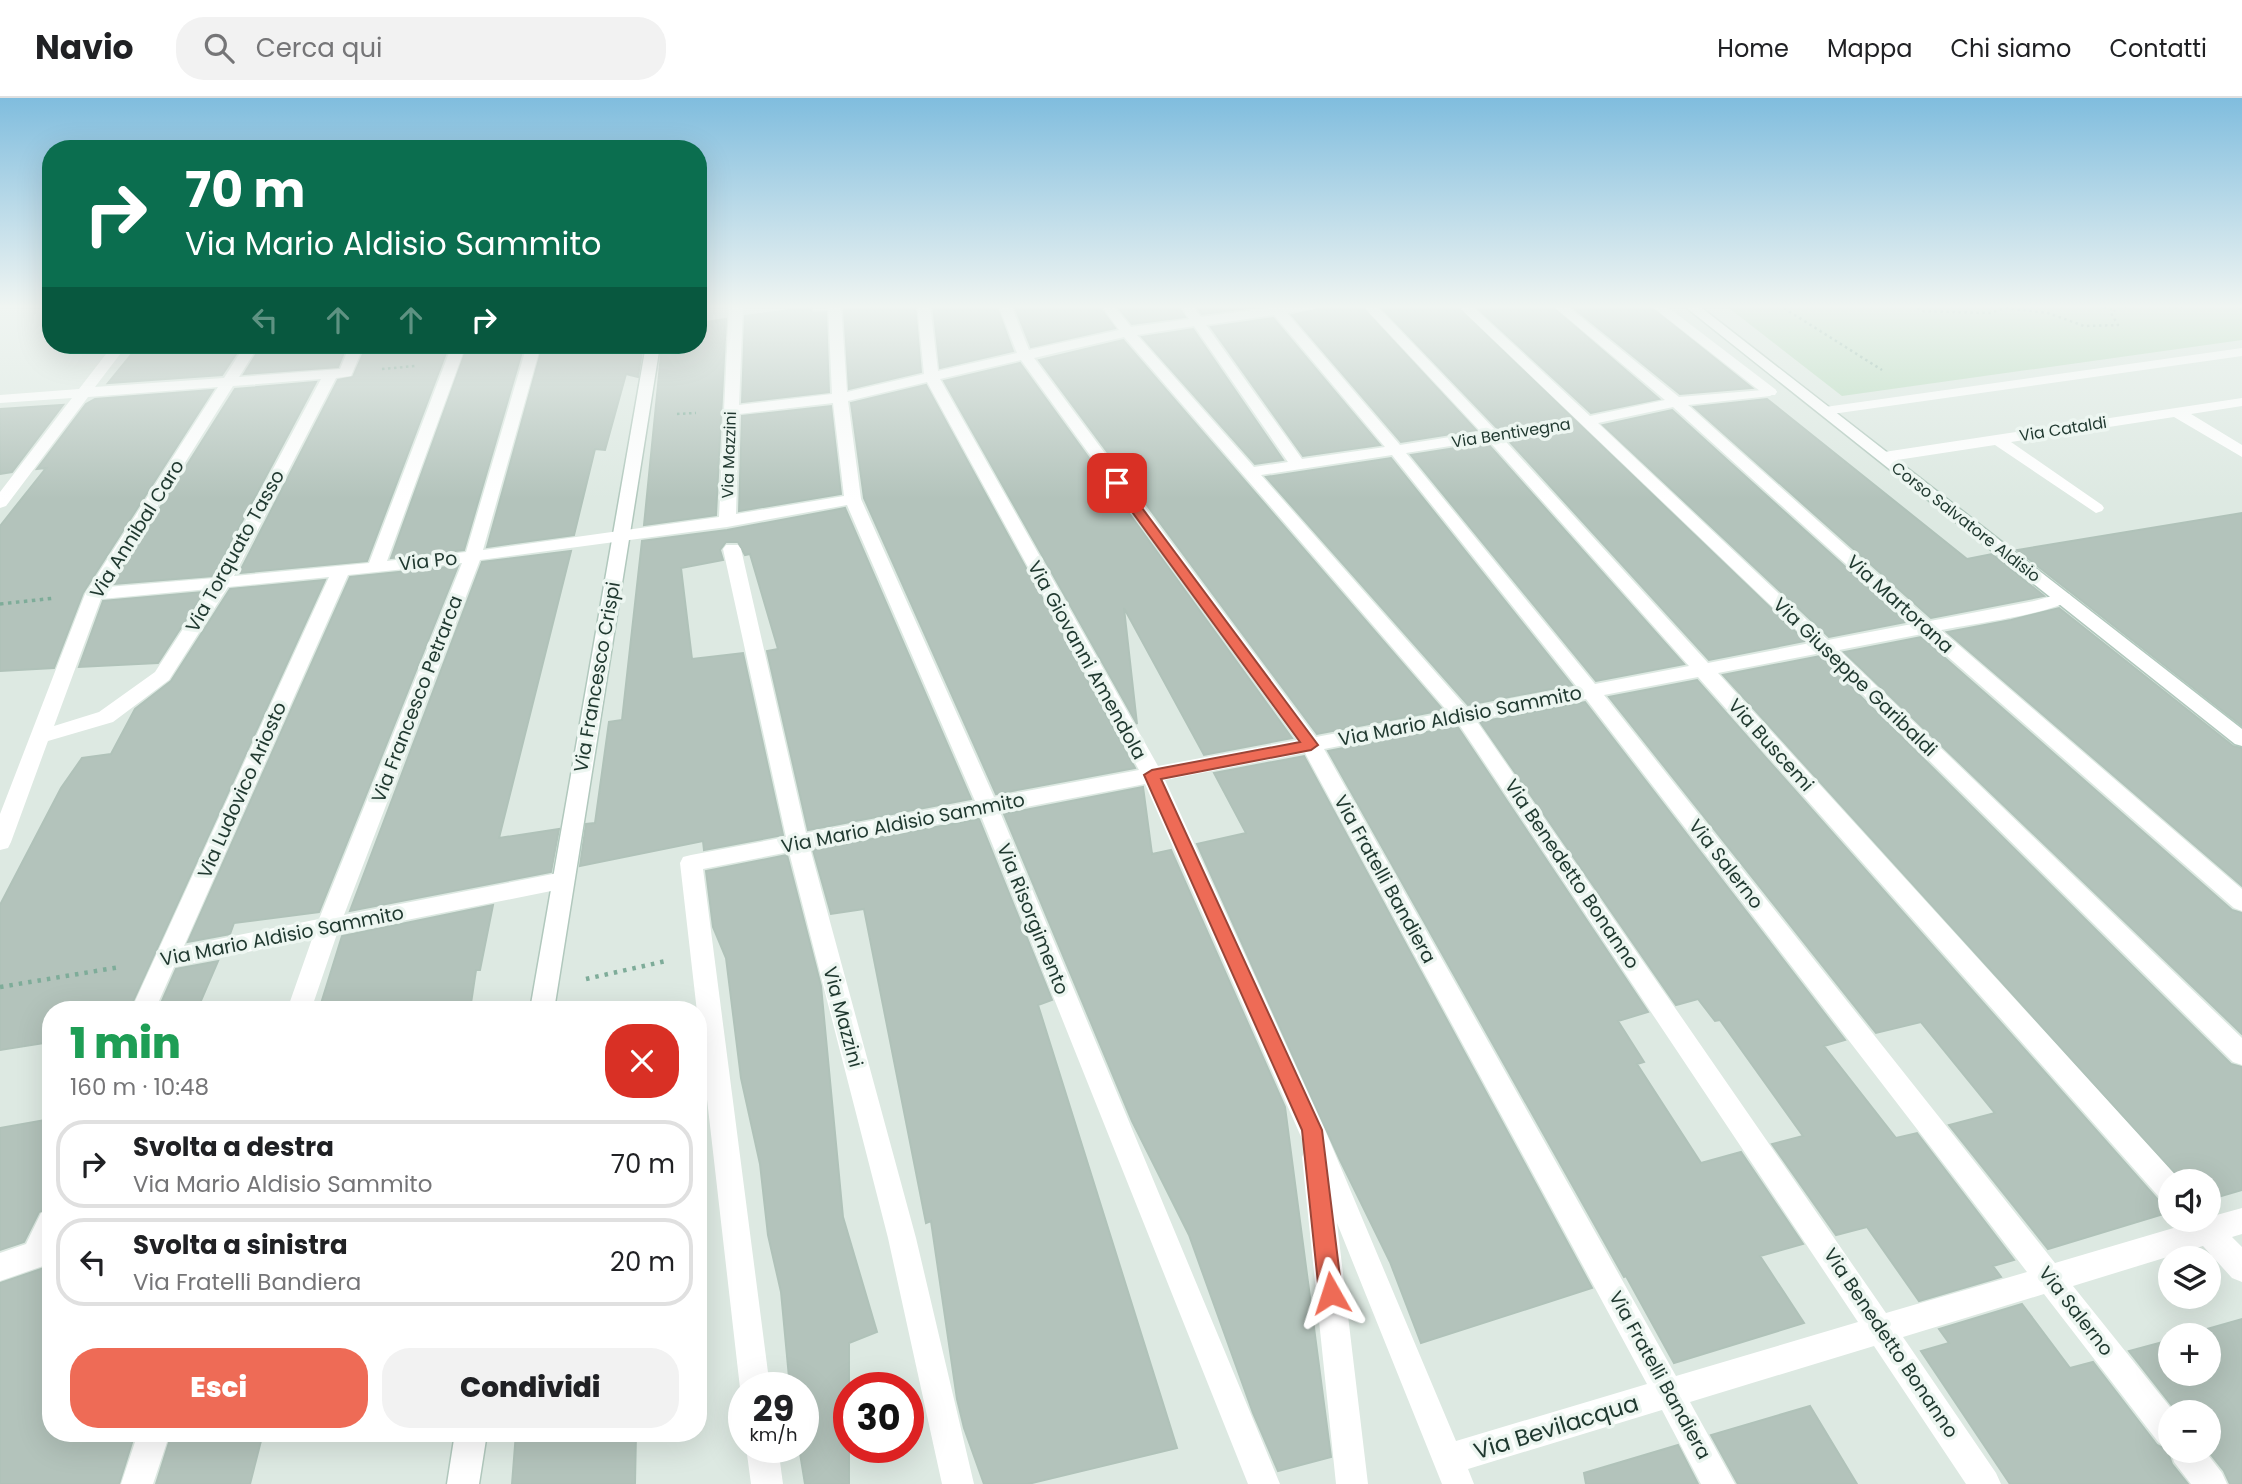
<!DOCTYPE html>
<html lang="it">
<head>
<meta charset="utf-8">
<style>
	body { margin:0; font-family:Poppins,sans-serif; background:#f2f2f2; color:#202124; height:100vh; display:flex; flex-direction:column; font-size:26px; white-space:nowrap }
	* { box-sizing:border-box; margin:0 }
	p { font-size:23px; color:#757577 }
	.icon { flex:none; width:38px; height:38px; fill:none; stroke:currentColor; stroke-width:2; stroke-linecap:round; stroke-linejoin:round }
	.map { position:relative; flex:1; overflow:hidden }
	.details { position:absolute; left:42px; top:903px; width:665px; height:441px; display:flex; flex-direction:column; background:#fff; border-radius:28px; box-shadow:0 7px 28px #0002 }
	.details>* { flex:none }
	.banner { position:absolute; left:42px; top:42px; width:665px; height:214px; border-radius:28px; box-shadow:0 7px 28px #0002; background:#0b6e4f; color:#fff; overflow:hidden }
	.controls { position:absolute; left:2158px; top:1071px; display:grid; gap:14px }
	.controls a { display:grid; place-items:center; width:63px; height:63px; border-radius:50%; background:#fff; box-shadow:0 7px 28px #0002; font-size:35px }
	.speed { position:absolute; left:728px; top:1274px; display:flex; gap:14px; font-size:35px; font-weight:700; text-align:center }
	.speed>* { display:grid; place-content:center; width:91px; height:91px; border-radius:50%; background:#fff; box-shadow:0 7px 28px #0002; line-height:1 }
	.speed small { font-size:18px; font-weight:400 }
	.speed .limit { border:10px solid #d22; background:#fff; color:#111 }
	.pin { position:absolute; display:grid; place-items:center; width:60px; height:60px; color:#fff; margin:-30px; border-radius:14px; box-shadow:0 4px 10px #0006 }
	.me { position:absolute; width:77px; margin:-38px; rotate:354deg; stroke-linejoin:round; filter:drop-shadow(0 0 5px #0008) }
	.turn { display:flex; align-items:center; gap:24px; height:147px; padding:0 28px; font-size:32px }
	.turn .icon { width:91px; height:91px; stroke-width:2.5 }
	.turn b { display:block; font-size:49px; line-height:60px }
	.lanes { display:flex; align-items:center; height:66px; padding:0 28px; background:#0003; justify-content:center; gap:35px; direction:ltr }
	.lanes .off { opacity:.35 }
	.round { display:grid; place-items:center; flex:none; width:74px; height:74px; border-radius:28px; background:#f2f2f2 }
	.headline { display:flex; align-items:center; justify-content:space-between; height:119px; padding:0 28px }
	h1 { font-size:42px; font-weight:800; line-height:52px; color:#1e9e55 }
	.primary-button { display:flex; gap:14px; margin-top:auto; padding:14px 28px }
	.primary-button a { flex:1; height:80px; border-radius:28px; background:#ee6b56; color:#fff; font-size:28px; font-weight:800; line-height:80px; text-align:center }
	.primary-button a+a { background:#f2f2f2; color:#202124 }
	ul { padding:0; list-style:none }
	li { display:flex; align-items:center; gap:21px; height:88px; margin:0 14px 10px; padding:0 14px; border:4px solid #e0e0e0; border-radius:28px }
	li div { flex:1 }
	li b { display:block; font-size:26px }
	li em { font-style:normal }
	header { display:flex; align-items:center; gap:42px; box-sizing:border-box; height:98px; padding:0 35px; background:#fff; border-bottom:2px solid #e0e0e0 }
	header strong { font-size:33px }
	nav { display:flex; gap:38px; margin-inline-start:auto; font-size:24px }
	.search { width:490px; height:63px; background:#f2f2f2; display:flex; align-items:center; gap:18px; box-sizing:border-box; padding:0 24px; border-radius:28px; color:#757577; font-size:26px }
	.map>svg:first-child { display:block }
	.green { fill:#b6dabc }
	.building { fill:#b3c3bb; stroke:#b0c2b9; stroke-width:2 }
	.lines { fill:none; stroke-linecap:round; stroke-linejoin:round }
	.secondary-casing { stroke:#b1c8bd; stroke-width:3 }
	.path-far2 { stroke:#7eac99; stroke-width:2.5; stroke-dasharray:2.5 3.5; stroke-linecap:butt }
	.path-far1 { stroke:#7eac99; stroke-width:3.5; stroke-dasharray:3.5 4.5; stroke-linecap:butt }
	.path { stroke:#7eac99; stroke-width:4.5; stroke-dasharray:3.5 6; stroke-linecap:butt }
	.lane { fill:#fff; fill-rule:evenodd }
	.street { fill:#fff; fill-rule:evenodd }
	.secondary { fill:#fff; fill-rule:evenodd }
	.route { fill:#ee6b56; stroke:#9b4638; stroke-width:2 }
	.labels { text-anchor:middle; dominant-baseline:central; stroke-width:7; stroke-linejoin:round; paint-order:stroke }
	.far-street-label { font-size:16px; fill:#1f382f; stroke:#edf6f1 }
	.street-label { font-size:19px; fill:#1f382f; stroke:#edf6f1 }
	.near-street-label { font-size:23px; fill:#1f382f; stroke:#edf6f1 }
</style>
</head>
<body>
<header>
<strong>Navio</strong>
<div class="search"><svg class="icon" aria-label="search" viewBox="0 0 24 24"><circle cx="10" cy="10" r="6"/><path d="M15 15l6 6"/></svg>Cerca qui</div>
<nav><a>Home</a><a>Mappa</a><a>Chi siamo</a><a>Contatti</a></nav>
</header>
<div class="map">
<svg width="2242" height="1386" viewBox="0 0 2242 1386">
	<rect width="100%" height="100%" fill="#dde9e2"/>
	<path class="green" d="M1725,207H2242V242L1842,298Z"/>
	<path class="building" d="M909,207H915L921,274L849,291L844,212Z
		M933,207H996L1013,253L940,270Z
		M1014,207H1098L1115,230L1031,249Z
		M1116,207H1177L1185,219L1132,226Z
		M1195,207H1254L1256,209L1202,216Z
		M1337,207H1360L1476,332L1401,344L1292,217Z
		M1379,207H1455L1805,543L1709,562L1499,332Z
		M1474,207H1550L1659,301L1591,315Z
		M1570,207H1648L1752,290L1680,296Z
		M812,209L811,215L826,214L829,294L742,304L745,218Z
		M1273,220L1380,347L1303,358L1211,229Z
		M726,221L716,417L644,427L662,247H698V225Z
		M1193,231L1283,362L1255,366L1142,239Z
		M1123,242L1443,612L1317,636L1039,262Z
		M139,247H242L222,277L108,285Z
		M262,247H347L338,269L244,276Z
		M367,247H449L367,463L239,475L338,282L353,279Z
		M468,247H524L464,452L391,460Z
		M543,247H643L638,279L626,276L605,352L595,351L574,437L487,449Z
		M1020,265L1292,640L1204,657L1124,510L1137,626L944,283Z
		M316,284L213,478L112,486L235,291Z
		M926,287L1135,670L996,696L864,400L851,305Z
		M213,292L83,495L54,570L0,573V428L46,370L37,371L86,306L95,301Z
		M1767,301L1967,461L1992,456L2044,498L1931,520L1694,309Z
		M63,307L12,374L0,376V311Z
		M831,308L841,396L739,413L742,318Z
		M1672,312L1906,524L1829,539L1603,327Z
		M1487,345L1684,566L1596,583L1411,357Z
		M1391,360L1572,587L1468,607L1266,379Z
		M845,410L971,701L808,732L767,553L778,551L750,456L745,457L738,444H726L720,452L723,462L681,470L692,561L743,555L783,737L704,752L703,743L580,768L586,726L595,725L609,624L622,622L642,443L727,432Z
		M2242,415V628L2017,452Z
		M571,453L499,740L559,731L551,774L350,813L482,464Z
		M458,468L319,814L234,825L230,836L188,844L350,479Z
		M325,482L129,912H51V944L0,952V807L61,690L82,660L111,656L135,611L171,583L230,491Z
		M204,494L158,565L79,569L103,503Z
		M2059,510L2233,648L2242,650V788L1947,534L2011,522Z
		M1921,539L2232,812L2242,815V936L1844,554Z
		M1820,558L2231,966L2242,969V1092L2208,1102V1083H2182L1723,577Z
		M1697,582L2158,1102L2170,1106V1114L2048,1151L1949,1027L1995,1015L1921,924L1876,935L1609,599Z
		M1585,604L1845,942L1824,948L1896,1040L1917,1035L2014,1162L1993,1168L2001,1179L1919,1203L1867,1129L1836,1137L1772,1046L1803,1038L1720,922L1715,923L1698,901L1676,907L1480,624Z
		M1457,628L1648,914L1618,923L1644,964L1637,966L1701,1065L1741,1054L1803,1146L1760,1158L1804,1225L1674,1265L1626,1178L1624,1179L1328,653Z
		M1304,658L1592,1190L1421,1245L1390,1164L1340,1062L1197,746L1246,735L1214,675Z
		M1143,689L1152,756L1171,752L1285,1009L1331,1359L1278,1373L1253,1315L1189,1137L1132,1023L1004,716Z
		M979,721L1052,902L1038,907L1177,1350L1028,1386H984L964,1330L957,1301L931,1123L926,1125L864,811L831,816L813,752Z
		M787,757L821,888L843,1119L877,1234L849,1245V1386H805L799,1349H803V1290H790L781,1194L768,1137L760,1066L741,980L726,860L713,829L706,773Z
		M493,807L480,872H476L470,912H319L342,838Z
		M218,863L197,912H158L176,871Z
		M51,1021V1109L39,1114L24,1144L0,1152V1030Z
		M51,1163V1335H135L119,1386H0V1185L47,1169Z
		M2022,1206L2070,1270L2093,1264L2157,1347L2167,1352L2172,1366L2188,1386H2010L1921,1253L1949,1245L1939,1231Z
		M2242,1221V1386H2230L2224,1373L2208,1353V1314H2177L2129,1253L2170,1242V1276H2208V1237H2186Z
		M1810,1308L1857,1386H1738L1711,1337Z
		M172,1335H263L250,1386H156Z
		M516,1335H636L635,1386H512Z
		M1678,1347L1698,1386H1586L1584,1375Z"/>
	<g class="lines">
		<g class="secondary-casing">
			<path id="secondary" d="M1683,207H1698L2242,631V648L2235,646Z
				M646,247H660L554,912H530Z
				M455,1335H487L479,1386H447Z"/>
		</g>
		<path class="path-far2" d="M1779,207L1882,272
			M1912,207L1922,213L1990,215L2005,210L2048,215L2084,228L2118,227L2111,215L2120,209L2136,207
			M2092,207L2114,212
			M2151,207L2176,210L2197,207
			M2228,207L2242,211
			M382,271L415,268
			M677,316L696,315"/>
		<path class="path-far1" d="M0,506L55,500"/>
		<path class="path" d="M586,881L666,863
			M0,889L120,869"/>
		<path class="lane" d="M1650,207H1665L1775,291L1777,294L1775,297H1765Z"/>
		<path class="street" d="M729,207H743L739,307L832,296L828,207H841L847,294L924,276L917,207H930L938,273L1017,255L998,207H1011L1029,252L1119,232L1101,207H1113L1131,229L1189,221L1180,207H1192L1201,219L1268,210L1267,207H1321L1315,211L1287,215L1400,347L1481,334L1362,207H1376L1497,334L1708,565L1810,545L1457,207H1471L1590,318L1665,302L1552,207H1566L1679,299L1775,291L1777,294L1770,298L1688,307L1930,523L2034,503L2063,495L2069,496L2072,500C2059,515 1965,527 1941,532L2242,791V813L2234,810L1922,536L1839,552L2242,940V967L2233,964L1821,555L1718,575L2180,1082L2170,1083V1104L2160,1100L1698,579L1604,597L2055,1165L2187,1126L2189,1122H2208V1116L2213,1118L2242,1110V1136L2232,1139L2242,1149V1184L2232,1180L2203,1148L2073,1188L2174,1314H2170V1350L2159,1345L2044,1196L1903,1239L1996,1375L2001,1386H1966L1874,1248L1690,1304L1735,1386H1701L1662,1312L1468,1371L1474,1386H1442L1337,1125L1368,1386H1336L1302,1059L1306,1050L1145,686L1000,714L1280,1386H1248L981,718L810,750L916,1140L974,1386H942L888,1140L789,754L703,771L770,1290H744V1300L740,1290L680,765L683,759L691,757L786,739L723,451L726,447H738L741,451L806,735L975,703L847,407L727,429L480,462L344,817L563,774L571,777L574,783L571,789L337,836L311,912H287L312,841L174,869L155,912H131L329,479L228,489L169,582L113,624L48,643L11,744L8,750L0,752V716L85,496L218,289L88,299L6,408L0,410V394L72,300L0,305V297L79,291L113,247H127L95,289L224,280L245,247H259L239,279L340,271L350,247H364L351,278L336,280L234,478L369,465L452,247H466L387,463L466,454L527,247H541L483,452L719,419ZM1274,217L1385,349L1302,361L1206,227ZM1194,228L1288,364L1254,369L1137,237ZM1124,239L1448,614L1316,639L1034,260ZM1021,262L1297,642L1158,668L940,281ZM321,281L215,480L107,489L233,288ZM927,284L1139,672L994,699L861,401L848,303ZM833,305L844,398L736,416L739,316ZM1673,309L1912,526L1828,542L1598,325ZM1488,342L1689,568L1595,586L1406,355ZM1392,357L1577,589L1467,610L1261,377ZM462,465L319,821L184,848L348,477ZM209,491L155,574L99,614L54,628L101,501ZM1586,601L2027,1174L1886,1215L1476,622ZM1458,625L1858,1224L1676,1278L1324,651ZM1305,655L1647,1286L1456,1343L1325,1032L1165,682Z
			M2242,250V258L1825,317L1818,313L1825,309Z
			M2242,300V308L2191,316L2242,347V359L2174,319L2011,344L2102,407L2104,410L2102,413L2096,415L1995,347L1884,364L1876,359L1884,354Z
			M51,1111V1156L46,1167L0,1183V1155L26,1146L41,1115Z
			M138,1335H170L153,1386H121Z
			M746,1349H778L783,1386H751Z
			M2170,1351L2205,1353L2222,1375L2227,1386H2191L2174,1364Z"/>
		<use href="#secondary" class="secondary"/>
	</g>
	<linearGradient id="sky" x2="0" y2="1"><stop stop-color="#80bdde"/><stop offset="0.52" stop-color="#f0f5f2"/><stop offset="1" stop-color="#f0f5f2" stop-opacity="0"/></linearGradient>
	<rect width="2242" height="401" fill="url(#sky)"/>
	<path class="route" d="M1117,382L1122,383L1318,647L1311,652L1161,681L1322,1032L1342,1195L1338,1203L1331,1206L1323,1203L1319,1195L1302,1032L1144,677L1152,672L1300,644L1111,385Z"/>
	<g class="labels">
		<g class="far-street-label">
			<text transform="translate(2063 331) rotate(-9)">Via Cataldi</text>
			<text transform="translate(1511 335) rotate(-9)">Via Bentivegna</text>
			<text transform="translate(729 357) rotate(-88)">Via Mazzini</text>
			<text transform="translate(1966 424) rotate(38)">Corso Salvatore Aldisio</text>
		</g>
		<g class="street-label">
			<text transform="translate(137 431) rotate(-58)">Via Annibal Caro</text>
			<text transform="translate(235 453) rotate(-61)">Via Torquato Tasso</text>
			<text transform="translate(428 463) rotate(-6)">Via Po</text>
			<text transform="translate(1900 506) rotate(42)">Via Martorana</text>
			<text transform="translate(1087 562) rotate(61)">Via Giovanni Amendola</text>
			<text transform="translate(597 579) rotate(-80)">Via Francesco Crispi</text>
			<text transform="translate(1855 579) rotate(44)">Via Giuseppe Garibaldi</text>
			<text transform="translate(417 601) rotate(-69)">Via Francesco Petrarca</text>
			<text transform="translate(1460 618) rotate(-11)">Via Mario Aldisio Sammito</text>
			<text transform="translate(1771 647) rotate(48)">Via Buscemi</text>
			<text transform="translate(242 692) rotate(-66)">Via Ludovico Ariosto</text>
			<text transform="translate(903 725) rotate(-11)">Via Mario Aldisio Sammito</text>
			<text transform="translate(1726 766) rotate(52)">Via Salerno</text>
			<text transform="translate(1572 776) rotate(56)">Via Benedetto Bonanno</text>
			<text transform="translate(1385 781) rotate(61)">Via Fratelli Bandiera</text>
			<text transform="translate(1033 821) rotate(68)">Via Risorgimento</text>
			<text transform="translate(282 838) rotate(-11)">Via Mario Aldisio Sammito</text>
			<text transform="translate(843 919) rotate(75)">Via Mazzini</text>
			<text transform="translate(2076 1213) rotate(52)">Via Salerno</text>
			<text transform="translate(1891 1245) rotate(56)">Via Benedetto Bonanno</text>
			<text transform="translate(1660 1277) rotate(61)">Via Fratelli Bandiera</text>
		</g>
		<g class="near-street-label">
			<text transform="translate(1556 1329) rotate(-17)">Via Bevilacqua</text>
		</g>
	</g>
</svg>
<div class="controls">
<a><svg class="icon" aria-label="sound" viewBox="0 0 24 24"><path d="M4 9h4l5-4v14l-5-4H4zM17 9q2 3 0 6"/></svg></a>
<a><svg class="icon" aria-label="layers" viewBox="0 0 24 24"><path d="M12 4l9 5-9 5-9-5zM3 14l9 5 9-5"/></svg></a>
<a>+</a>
<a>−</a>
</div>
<div class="speed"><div>29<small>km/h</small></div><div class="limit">30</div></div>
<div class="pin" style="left:1117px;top:385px;background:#d93025"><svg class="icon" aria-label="arrive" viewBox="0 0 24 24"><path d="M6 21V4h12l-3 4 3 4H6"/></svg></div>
<svg class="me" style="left:1331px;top:1195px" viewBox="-20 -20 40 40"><path d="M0-17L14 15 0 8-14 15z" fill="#ee6b56" stroke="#fff" stroke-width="4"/></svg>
<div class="banner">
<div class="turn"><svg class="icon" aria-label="right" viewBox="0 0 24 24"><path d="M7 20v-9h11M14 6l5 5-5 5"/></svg><div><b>70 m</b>Via Mario Aldisio Sammito</div></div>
<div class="lanes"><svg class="icon off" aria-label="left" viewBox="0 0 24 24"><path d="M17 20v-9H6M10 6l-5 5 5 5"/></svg><svg class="icon off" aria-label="ahead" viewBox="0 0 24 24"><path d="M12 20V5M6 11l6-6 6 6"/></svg><svg class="icon off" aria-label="ahead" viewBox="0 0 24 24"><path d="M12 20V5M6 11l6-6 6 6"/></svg><svg class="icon" aria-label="right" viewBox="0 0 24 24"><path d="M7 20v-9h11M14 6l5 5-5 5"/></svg></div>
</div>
<section class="details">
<div class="headline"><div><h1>1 min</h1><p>160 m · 10:48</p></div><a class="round" style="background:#d93025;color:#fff"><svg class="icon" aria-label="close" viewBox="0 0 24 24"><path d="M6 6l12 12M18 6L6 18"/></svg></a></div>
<ul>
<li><svg class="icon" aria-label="right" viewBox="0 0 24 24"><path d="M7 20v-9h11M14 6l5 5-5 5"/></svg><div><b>Svolta a destra</b><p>Via Mario Aldisio Sammito</p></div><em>70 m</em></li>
<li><svg class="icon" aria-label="left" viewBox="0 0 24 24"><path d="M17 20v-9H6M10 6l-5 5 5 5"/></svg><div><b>Svolta a sinistra</b><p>Via Fratelli Bandiera</p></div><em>20 m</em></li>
</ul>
<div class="primary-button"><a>Esci</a><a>Condividi</a></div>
</section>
</div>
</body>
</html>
